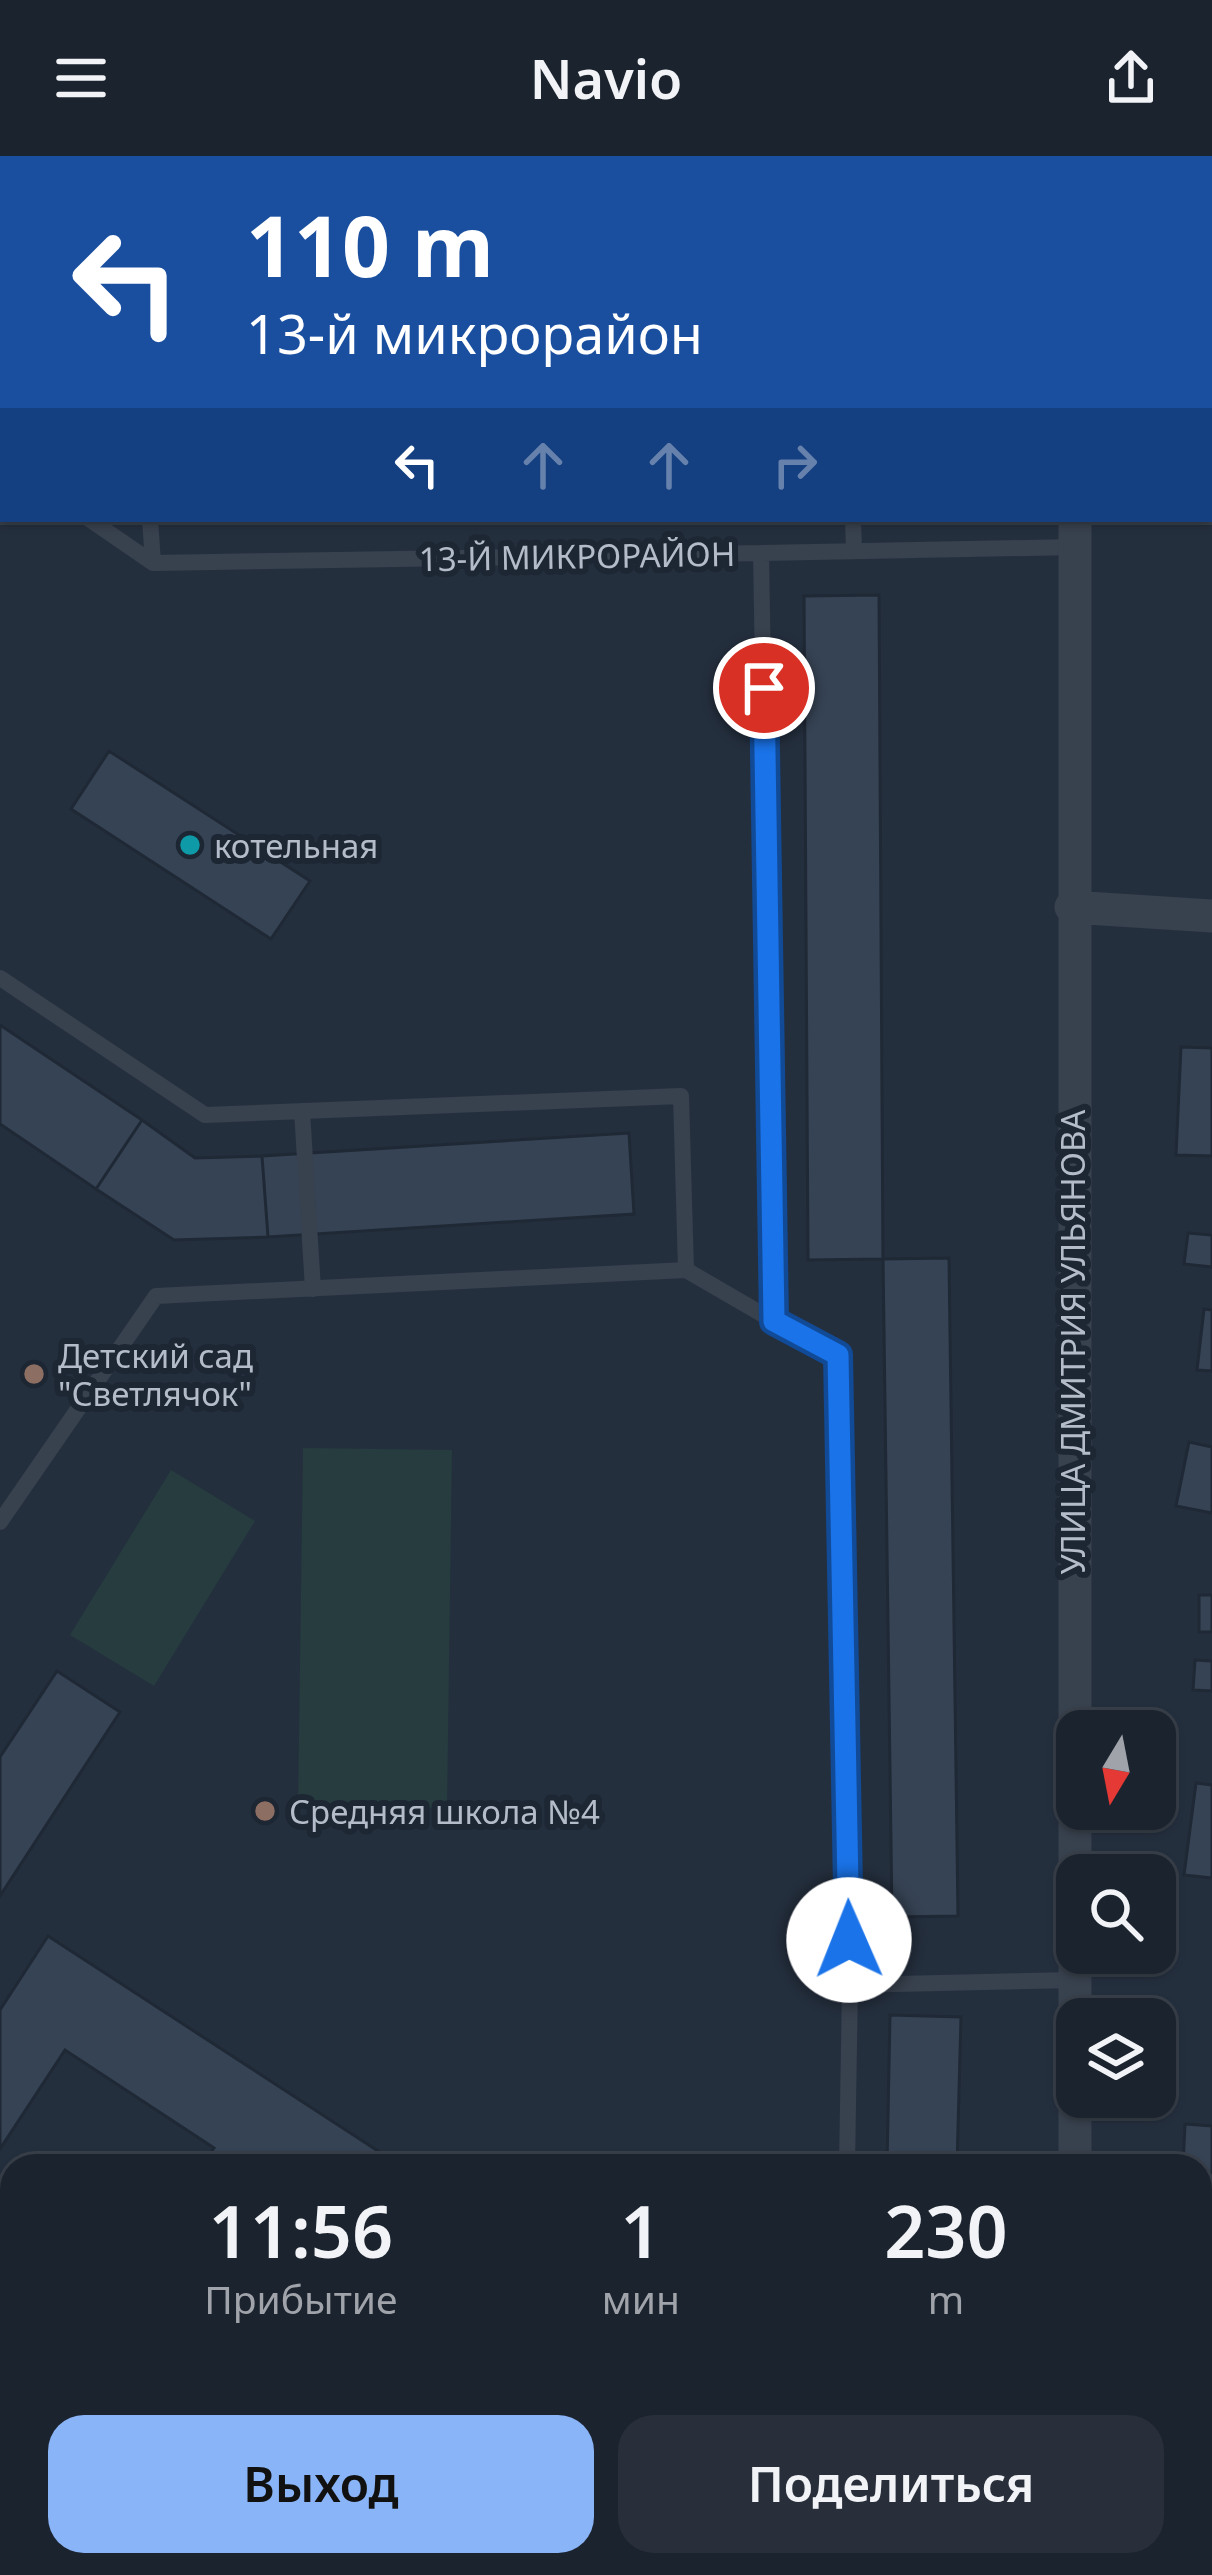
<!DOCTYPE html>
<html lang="ru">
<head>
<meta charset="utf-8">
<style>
	body { margin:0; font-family:"Noto Sans",sans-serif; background:#282f3a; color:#f1f3f6; height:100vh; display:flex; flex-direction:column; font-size:45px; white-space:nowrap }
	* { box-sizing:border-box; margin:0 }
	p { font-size:39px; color:#a0a4aa }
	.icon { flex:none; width:66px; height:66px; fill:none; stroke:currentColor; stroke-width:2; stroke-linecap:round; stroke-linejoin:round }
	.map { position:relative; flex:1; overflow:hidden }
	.panel { position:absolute; left:0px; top:1998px; width:1212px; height:423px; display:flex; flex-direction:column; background:#1b232e; border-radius:36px 36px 0 0; box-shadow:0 3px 9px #0004,0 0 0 3px #39404a }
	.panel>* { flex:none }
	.top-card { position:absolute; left:0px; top:0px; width:1212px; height:366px; box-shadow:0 3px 9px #0004,0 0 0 3px #39404a; background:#1a4fa0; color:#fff; overflow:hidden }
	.needle { width:78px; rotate:190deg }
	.buttons { position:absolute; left:1056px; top:1554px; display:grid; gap:24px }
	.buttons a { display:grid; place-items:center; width:120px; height:120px; border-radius:24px; background:#1b232e; box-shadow:0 3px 9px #0004,0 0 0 3px #39404a; font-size:60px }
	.pin { position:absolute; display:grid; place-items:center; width:102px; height:102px; color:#fff; margin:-51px; border:6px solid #fff; border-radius:50%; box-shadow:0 3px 12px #0007 }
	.me { position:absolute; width:132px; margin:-66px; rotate:359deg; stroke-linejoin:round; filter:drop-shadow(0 0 9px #0008) }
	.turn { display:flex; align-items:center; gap:42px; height:252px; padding:0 48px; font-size:54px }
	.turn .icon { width:156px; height:156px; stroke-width:2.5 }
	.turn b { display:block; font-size:84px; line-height:102px }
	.lanes { display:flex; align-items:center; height:114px; padding:0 48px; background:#0003; justify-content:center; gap:60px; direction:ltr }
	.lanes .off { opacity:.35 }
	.eta { display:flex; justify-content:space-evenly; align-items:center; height:204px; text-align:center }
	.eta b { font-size:72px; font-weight:600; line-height:84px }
	.cta { display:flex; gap:24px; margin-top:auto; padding:24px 48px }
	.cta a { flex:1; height:138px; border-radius:36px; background:#8ab4f8; color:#111; font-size:48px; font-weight:600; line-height:138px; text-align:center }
	.cta a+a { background:#282f3a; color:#f1f3f6 }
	header { display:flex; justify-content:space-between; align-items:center; height:156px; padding:0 48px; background:#1b232e; font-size:54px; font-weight:600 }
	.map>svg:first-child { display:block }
	.green { fill:#263c3f }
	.building { fill:#364354; stroke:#1f2835; stroke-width:3 }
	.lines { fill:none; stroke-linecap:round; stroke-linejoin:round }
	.lane { stroke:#38414e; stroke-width:16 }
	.street { stroke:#38414e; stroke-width:33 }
	.route-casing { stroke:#114b97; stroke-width:30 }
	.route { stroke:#1a73e8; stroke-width:21 }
	.culture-dot { fill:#0f9aa8; stroke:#1d2633; stroke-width:4.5 }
	.education-dot { fill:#8d6e63; stroke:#1d2633; stroke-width:4.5 }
	.labels { text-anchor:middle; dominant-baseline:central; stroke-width:12; stroke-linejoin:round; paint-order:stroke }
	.street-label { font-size:33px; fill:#b4bcc9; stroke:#1d2633 }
	.poi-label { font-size:33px; fill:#b4bcc9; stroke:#1d2633; text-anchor:start }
</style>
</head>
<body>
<header><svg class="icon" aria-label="menu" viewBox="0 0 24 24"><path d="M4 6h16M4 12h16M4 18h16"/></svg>Navio<svg class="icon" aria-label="share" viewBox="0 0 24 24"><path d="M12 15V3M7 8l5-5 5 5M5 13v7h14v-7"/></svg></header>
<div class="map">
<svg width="1212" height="2419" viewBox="0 0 1212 2419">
	<rect width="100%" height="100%" fill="#242f3e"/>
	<path class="green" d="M303,1292L452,1294L447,1652L298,1650Z
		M171,1314L255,1365L154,1530L70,1479Z"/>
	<path class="building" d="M879,439L883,1103L808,1104L804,440Z
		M109,595L310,725L271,783L71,653Z
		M0,869L142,964L96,1033L0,968Z
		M1181,891L1212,892V1000L1176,999Z
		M142,964L195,1002L262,1000L268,1081L174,1084L96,1033Z
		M629,977L634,1058L268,1081L262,1000Z
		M1188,1077L1212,1079V1111L1184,1108Z
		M949,1102L958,1760L892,1761L883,1103Z
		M1204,1153L1212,1154V1215L1197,1214Z
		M1189,1286L1212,1291V1357L1176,1350Z
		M1199,1439H1212V1476H1199Z
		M1195,1504L1212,1505V1535L1193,1534Z
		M57,1515L120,1556L0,1740V1601Z
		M1196,1627L1212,1629V1722L1184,1719Z
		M48,1780L378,1995L368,2010H202L214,1992L65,1894L0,1993V1854Z
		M890,1859L961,1861L957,2010H887Z
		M1185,1968L1212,1970V2028H1200V2010H1183Z
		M0,2073L12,2081V2148L0,2140Z
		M1212,2099V2158L1200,2159V2101Z
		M12,2151V2293L0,2285V2170Z
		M1200,2339L1212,2340V2393L1200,2392Z
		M356,2409H436L429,2419H350Z
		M878,2409H949L948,2419H878Z"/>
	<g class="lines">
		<path class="lane" d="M134,0V3
			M834,0V3
			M26,3L29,0
			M0,20H3
			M0,302L3,304
			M89,363L153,407
			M150,363L153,407L761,397L774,1165L838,1199L850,1829L847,2010
			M853,363L854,395
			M761,397L1075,391
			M0,822L205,959L681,940L686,1114
			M302,955L313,1133
			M0,1366L156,1140L686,1114L774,1165
			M850,1829L1074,1824
			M841,2419V2409"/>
		<path class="street" d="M1076,3V0
			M1071,751L1212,760
			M1075,2010V363
			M1076,2409V2419"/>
	</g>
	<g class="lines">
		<g class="route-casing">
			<path id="route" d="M764,532L774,1165L838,1199L849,1784"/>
		</g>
		<use href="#route" class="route"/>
	</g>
	<circle class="culture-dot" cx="190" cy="689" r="12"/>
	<g class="education-dot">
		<circle cx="34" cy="1218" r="12"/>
		<circle cx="265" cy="1655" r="12"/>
	</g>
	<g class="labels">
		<g class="street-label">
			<text transform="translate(577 400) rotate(-1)">13-Й МИКРОРАЙОН</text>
			<text transform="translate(1072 1186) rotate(-90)">УЛИЦА ДМИТРИЯ УЛЬЯНОВА</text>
		</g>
		<g class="poi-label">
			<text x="214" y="689">котельная</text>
			<text x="58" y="1199">Детский сад<tspan x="58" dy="38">"Светлячок"</tspan></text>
			<text x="289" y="1655">Средняя школа №4</text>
		</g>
	</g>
</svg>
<div class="buttons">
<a><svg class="needle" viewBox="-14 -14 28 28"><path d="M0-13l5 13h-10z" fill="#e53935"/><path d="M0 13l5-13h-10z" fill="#a0a4aa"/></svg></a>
<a><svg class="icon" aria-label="search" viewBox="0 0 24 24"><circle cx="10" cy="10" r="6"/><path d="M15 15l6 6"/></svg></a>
<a><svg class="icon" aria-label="layers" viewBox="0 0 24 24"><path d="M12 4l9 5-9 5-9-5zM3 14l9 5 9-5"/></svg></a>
</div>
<div class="pin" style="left:764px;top:532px;background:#d93025"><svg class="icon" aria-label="arrive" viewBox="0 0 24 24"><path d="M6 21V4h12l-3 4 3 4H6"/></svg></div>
<svg class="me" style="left:849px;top:1784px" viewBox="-20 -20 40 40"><circle r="19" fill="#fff"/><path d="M0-13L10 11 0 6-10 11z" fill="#1a73e8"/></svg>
<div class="top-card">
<div class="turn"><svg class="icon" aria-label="left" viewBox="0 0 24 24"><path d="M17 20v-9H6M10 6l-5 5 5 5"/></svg><div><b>110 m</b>13-й микрорайон</div></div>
<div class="lanes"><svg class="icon" aria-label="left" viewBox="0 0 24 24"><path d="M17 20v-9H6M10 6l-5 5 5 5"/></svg><svg class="icon off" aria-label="ahead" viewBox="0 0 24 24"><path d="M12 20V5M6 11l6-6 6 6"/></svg><svg class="icon off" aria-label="ahead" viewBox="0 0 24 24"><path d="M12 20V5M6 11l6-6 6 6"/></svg><svg class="icon off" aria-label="right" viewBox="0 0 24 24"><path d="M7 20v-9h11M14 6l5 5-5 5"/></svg></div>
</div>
<section class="panel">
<div class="eta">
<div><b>11:56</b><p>Прибытие</p></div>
<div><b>1</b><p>мин</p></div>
<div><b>230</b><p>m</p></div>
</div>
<div class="cta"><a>Выход</a><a>Поделиться</a></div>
</section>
</div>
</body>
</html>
